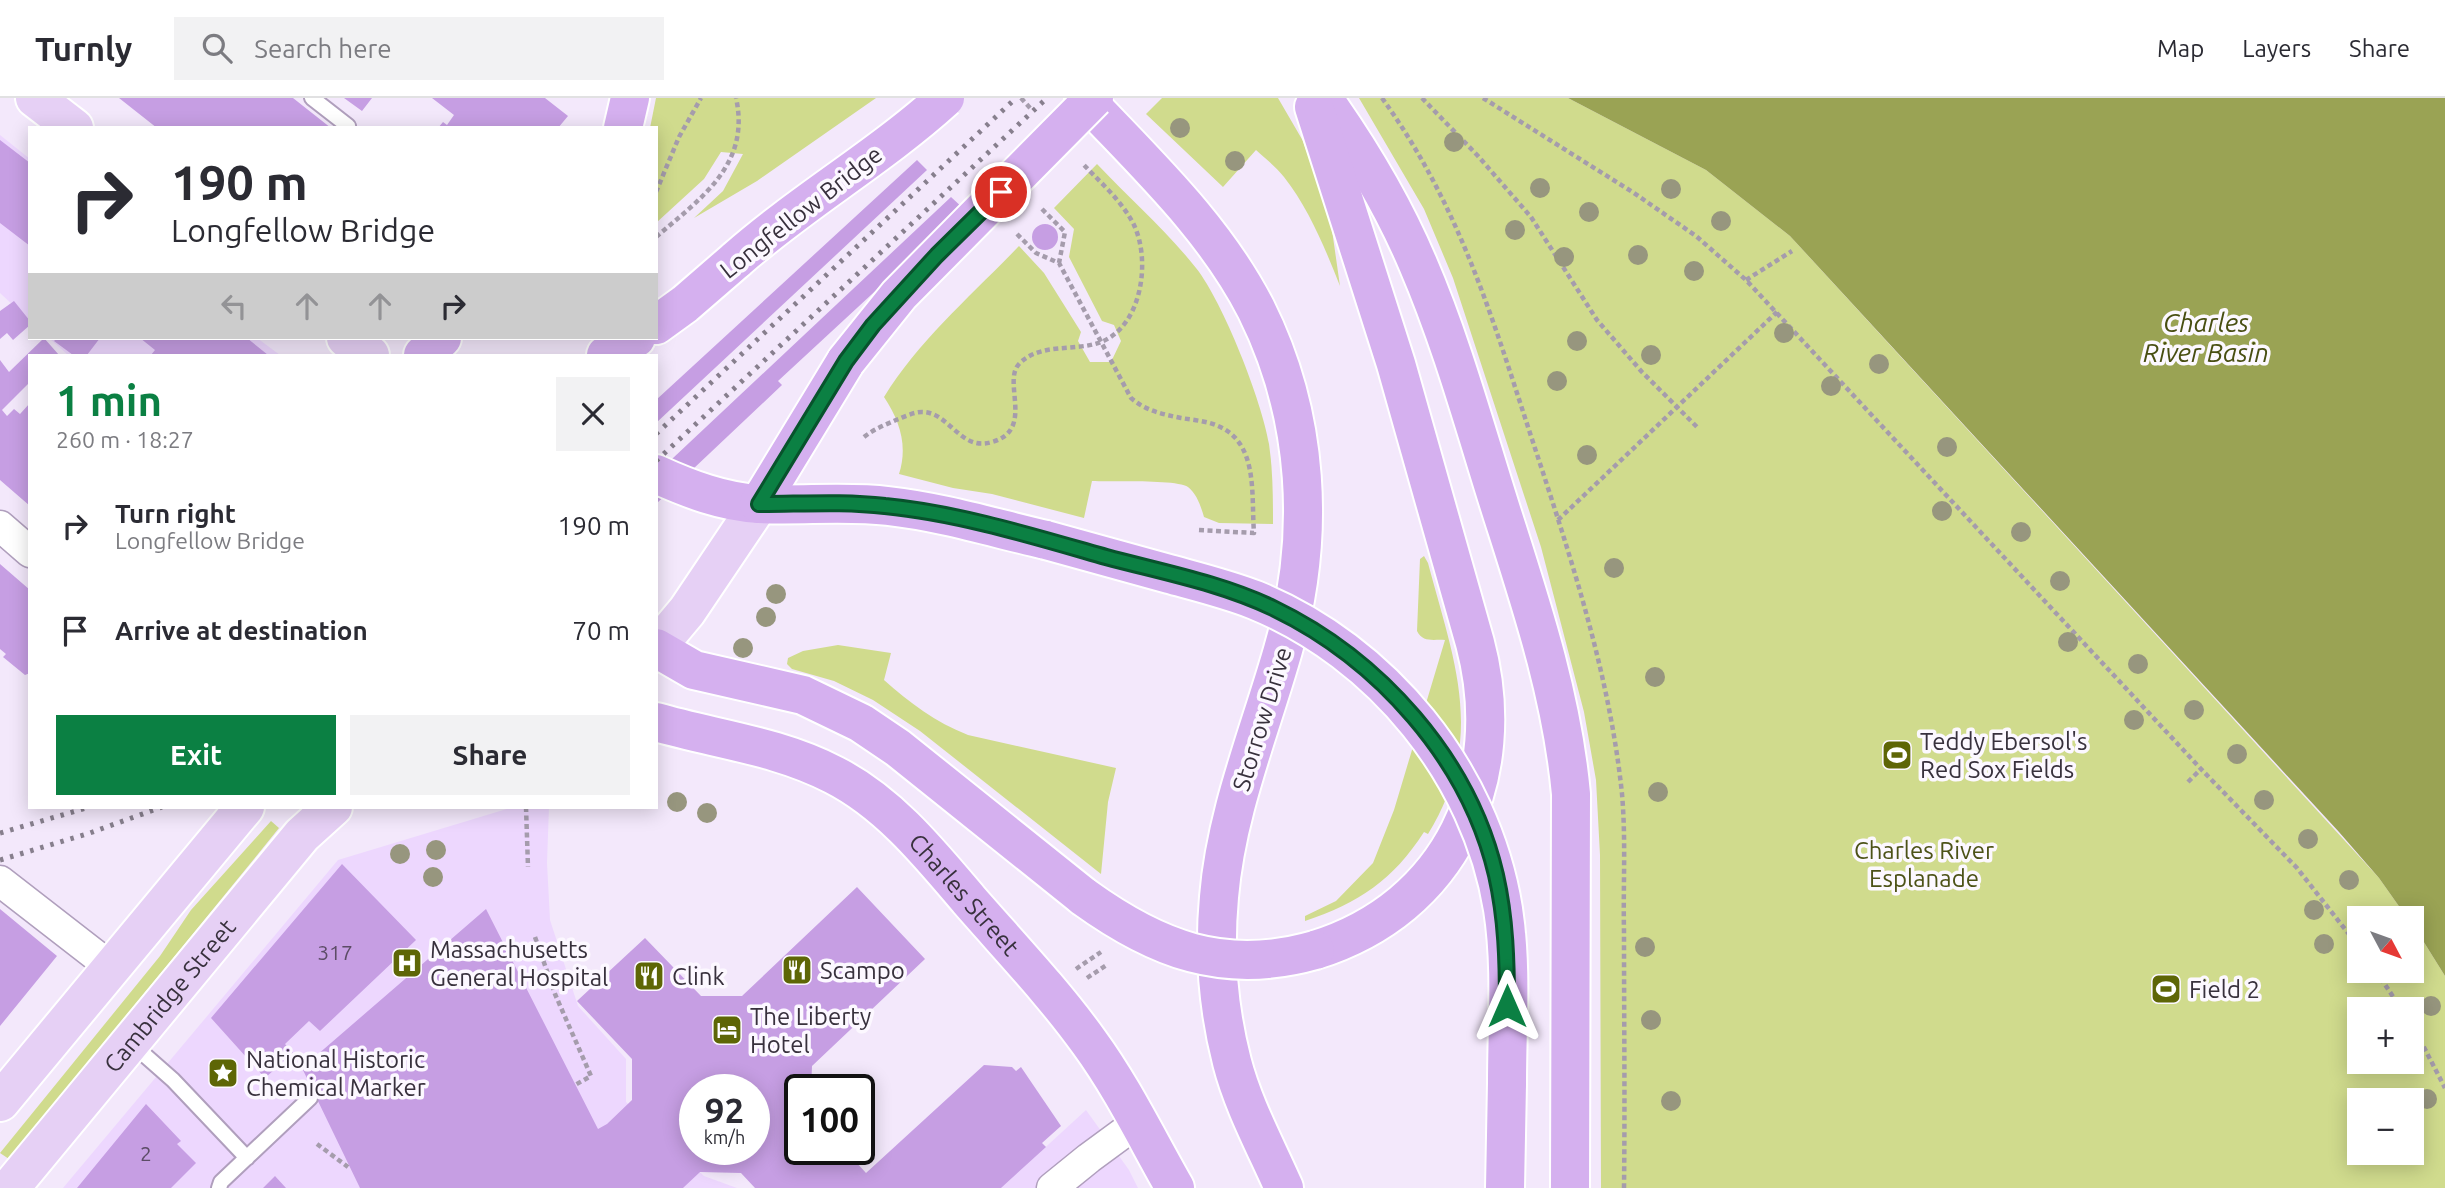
<!DOCTYPE html>
<html lang="en">
<head>
<meta charset="utf-8">
<style>
	body { margin:0; font-family:Ubuntu,sans-serif; background:#f2f2f3; color:#2b2b33; height:100vh; display:flex; flex-direction:column; font-size:26px; white-space:nowrap }
	* { box-sizing:border-box; margin:0 }
	p { font-size:23px; color:#7c7c81 }
	.icon { flex:none; width:38px; height:38px; fill:none; stroke:currentColor; stroke-width:2; stroke-linecap:round; stroke-linejoin:round }
	.map { position:relative; flex:1; overflow:hidden }
	.drawer { position:absolute; left:28px; top:256px; width:630px; height:455px; display:flex; flex-direction:column; background:#fff; border-radius:0px; box-shadow:0 4px 18px #0003 }
	.drawer>* { flex:none }
	.top-card { position:absolute; left:28px; top:28px; width:630px; height:214px; border-radius:0px; box-shadow:0 4px 18px #0003; background:#fff; color:#2b2b33; overflow:hidden }
	.needle { width:46px; rotate:131deg }
	.tools { position:absolute; left:2347px; top:808px; display:grid; gap:14px }
	.tools a { display:grid; place-items:center; width:77px; height:77px; border-radius:0px; background:#fff; box-shadow:0 4px 18px #0003; font-size:35px }
	.speed { position:absolute; left:679px; top:976px; display:flex; gap:14px; font-size:35px; font-weight:700; text-align:center }
	.speed>* { display:grid; place-content:center; width:91px; height:91px; border-radius:50%; background:#fff; box-shadow:0 4px 18px #0003; line-height:1 }
	.speed small { font-size:18px; font-weight:400 }
	.speed .limit { border:4px solid #111; border-radius:10px; background:#fff; color:#111 }
	.pin { position:absolute; display:grid; place-items:center; width:60px; height:60px; color:#fff; margin:-30px; border:4px solid #fff; border-radius:50%; box-shadow:0 2px 7px #0007 }
	.me { position:absolute; width:77px; margin:-38px; rotate:0deg; stroke-linejoin:round; filter:drop-shadow(0 0 5px #0008) }
	.turn { display:flex; align-items:center; gap:24px; height:147px; padding:0 28px; font-size:32px }
	.turn .icon { width:91px; height:91px; stroke-width:2.5 }
	.turn b { display:block; font-size:49px; line-height:60px }
	.lanes { display:flex; align-items:center; height:66px; padding:0 28px; background:#0003; justify-content:center; gap:35px; direction:ltr }
	.lanes .off { opacity:.35 }
	.round { display:grid; place-items:center; flex:none; width:74px; height:74px; border-radius:0px; background:#f2f2f3 }
	.overview { display:flex; align-items:center; justify-content:space-between; height:119px; padding:0 28px }
	h1 { font-size:42px; font-weight:700; line-height:52px; color:#0b8043 }
	.cta { display:flex; gap:14px; margin-top:auto; padding:14px 28px }
	.cta a { flex:1; height:80px; border-radius:0px; background:#0b8043; color:#fff; font-size:28px; font-weight:700; line-height:80px; text-align:center }
	.cta a+a { background:#f2f2f3; color:#2b2b33 }
	ul { padding:0; list-style:none }
	li { display:flex; align-items:center; gap:21px; height:105px; padding:0 28px }
	li div { flex:1 }
	li b { display:block; font-size:26px }
	li em { font-style:normal }
	header { display:flex; align-items:center; gap:42px; box-sizing:border-box; height:98px; padding:0 35px; background:#fff; border-bottom:2px solid #e1e1e2 }
	header strong { font-size:33px }
	nav { display:flex; gap:38px; margin-inline-start:auto; font-size:24px }
	.search { width:490px; height:63px; background:#f2f2f3; display:flex; align-items:center; gap:18px; box-sizing:border-box; padding:0 24px; border-radius:0px; color:#7c7c81; font-size:26px }
	.map>svg:first-child { display:block }
	.built { fill:#edd7fe }
	.green { fill:#d0db8d; fill-rule:evenodd }
	.water { fill:#9aa354 }
	.building { fill:#c69ee3; fill-rule:evenodd }
	.lines { fill:none; stroke-linecap:round; stroke-linejoin:round }
	.lane-casing { stroke:#b09fbd; stroke-width:18 }
	.street-casing { stroke:#b09fbd; stroke-width:33 }
	.primary-casing { stroke:#fff; stroke-width:42 }
	.highway-casing { stroke:#fff; stroke-width:42 }
	.path { stroke:#a59cac; stroke-width:4.5; stroke-dasharray:5 3.5; stroke-linecap:butt }
	.lane { stroke:#fff; stroke-width:14 }
	.street { stroke:#fff; stroke-width:30 }
	.primary { stroke:#e6d0f5; stroke-width:38 }
	.highway { stroke:#d5b0ef; stroke-width:38 }
	.rail { stroke:#877f8d; stroke-width:5; stroke-dasharray:3.5 7; stroke-linecap:butt }
	.highway-bridge-casing { stroke:#fff; stroke-width:42; stroke-linecap:butt }
	.highway-bridge { stroke:#d5b0ef; stroke-width:38 }
	.tree { fill:#97967e }
	.route-casing { stroke:#07532c; stroke-width:18 }
	.route { stroke:#0b8043; stroke-width:12 }
	.labels { text-anchor:middle; dominant-baseline:central; stroke-width:7; stroke-linejoin:round; paint-order:stroke }
	.number-label { font-size:21px; fill:#5c4c66 }
	.street-label { font-size:24px; fill:#38313d; stroke:#fcf8ff }
	.poi-label { font-size:24px; fill:#38313d; stroke:#fcf8ff; text-anchor:start }
	.park-label { font-size:24px; fill:#4c5217; stroke:#fcf8ff }
	.water-label { font-size:26px; font-style:italic; fill:#484e12; stroke:#fcf8ff }
</style>
</head>
<body>
<header>
<strong>Turnly</strong>
<div class="search"><svg class="icon" aria-label="search" viewBox="0 0 24 24"><circle cx="10" cy="10" r="6"/><path d="M15 15l6 6"/></svg>Search here</div>
<nav><a>Map</a><a>Layers</a><a>Share</a></nav>
</header>
<div class="map">
<svg width="2445" height="1090" viewBox="0 0 2445 1090">
	<rect width="100%" height="100%" fill="#f3e8fb"/>
	<path class="built" d="M0,37L30,61V223L0,195Z
		M49,240H257L280,257H68Z
		M513,709H549L547,765L550,822L578,908L626,961V1004L704,1078L737,1090H63L338,762Z
		M1086,1012L1129,1072L1138,1090H1001Z"/>
	<path class="green" d="M656,0H876L757,83L694,120L723,93L743,56L721,54L704,81L656,125V30H650Z
		M1162,0H1278L1303,43L1331,125L1340,188C1325,150 1309,111 1284,79C1276,69 1265,60 1256,52L1223,89L1146,16Z
		M1359,0H1568L1706,72L1790,138L2379,780L2408,821H2359V873H2412V825L2445,878V1090H1601L1600,757L1596,682L1584,614L1541,449L1453,180L1424,111ZM2359,912H2412V964H2359ZM2359,1003H2412V1055H2359Z
		M1097,66C1130,101 1166,132 1196,170C1223,204 1262,303 1269,346C1273,373 1273,400 1273,426L1219,425L1204,419C1201,409 1197,396 1188,389C1177,381 1110,384 1092,383L1084,420L992,396L953,390L899,376C908,348 900,323 884,299C919,242 973,196 1019,148L1044,175L1081,234L1078,243L1090,264H1111L1121,243L1114,227L1102,223L1069,159L1074,131L1054,110Z
		M1424,458L1428,465C1454,563 1487,640 1428,736L1424,734C1393,782 1359,805 1305,823V818L1336,803L1373,765L1394,712L1445,542C1433,541 1423,545 1417,533L1420,461Z
		M838,547L891,555L884,582C910,605 935,624 968,637L1116,670L1108,704L1101,776L920,633L873,602L834,583L792,571L787,566L788,560L803,553Z
		M271,723L279,730L254,761L9,1061L0,1055L160,858L191,812Z"/>
	<path class="water" d="M1568,0H2445V878L2412,825V821H2408L2379,780L2339,734L1790,138L1706,72Z"/>
	<path class="building" d="M119,0H293L331,30H157Z
		M344,0H372L362,13Z
		M432,0H545L568,18L558,30H438L443,24L447,27L454,17Z
		M0,42L30,65V148L0,125Z
		M917,62L927,72L656,325V302Z
		M951,99L964,111L778,283L782,287L656,406V376Z
		M1032 139a13 13 0 1 1 26 0a13 13 0 1 1-26 0Z
		M14,203L30,223V227L13,242L7,235L0,241V213Z
		M44,240L59,257H30V284L2,312L7,318L14,311L20,316L30,305V408L0,382V262L9,274Z
		M57,240H100L87,257H73L54,243Z
		M140,240H247L268,257H151L155,252Z
		M0,466L30,492V575L25,577L3,559L6,556L0,551Z
		M342,766L416,842L320,933L309,923L285,946L293,955L265,980L211,920Z
		M857,789L925,861L812,968L811,992H800V1052H845L866,1075L984,967L1012,969L1016,973L1021,969L1061,1028L1042,1045L1046,1049L1001,1090H755L741,1075L700,1074L683,1090H360L302,970L486,811L598,1031L607,1026L632,1002V961L577,903L645,840L701,898H742ZM695,992H754V1052H695Z
		M0,811L57,858L0,928Z
		M146,1006L181,1043L177,1046L196,1065L171,1090H77Z
		M275,1078L286,1090H263Z"/>
	<g class="lines">
		<g class="lane-casing">
			<path id="lane" d="M312,0L348,28L347,30
				M131,945L173,982L247,1060
				M219,1090L221,1084L310,1000"/>
		</g>
		<g class="street-casing">
			<path id="street" d="M0,428L30,454
				M0,783L112,870
				M1052,1090L1089,1060L1138,1024"/>
		</g>
		<g class="primary-casing">
			<g id="primary">
				<path d="M35,0L74,30"/>
				<path d="M346,240L370,257"/>
				<path d="M656,550L687,513L759,406"/>
				<path d="M0,1004L245,709"/>
				<path id="s1" d="M10,1090L302,737L333,709"/>
			</g>
		</g>
		<g class="highway-casing">
			<g id="highway">
				<path d="M1084,0C1146,66 1214,129 1256,211C1309,317 1316,438 1283,552C1260,633 1226,714 1219,799C1214,853 1218,910 1232,964C1243,1007 1266,1049 1284,1090"/>
				<path d="M1323,0C1360,52 1393,107 1418,166C1452,245 1475,330 1501,412C1531,506 1562,598 1571,696L1570,1090"/>
				<path d="M1314,9L1396,266L1475,545C1511,680 1451,810 1315,852"/>
				<path d="M623,30L630,0"/>
				<path d="M656,227L685,206L737,161"/>
				<path d="M423,257L442,240"/>
				<path d="M606,257L636,240"/>
				<path d="M656,376C689,391 723,404 759,406C802,408 846,403 888,408C942,414 994,430 1046,442"/>
				<path d="M759,406L846,263"/>
				<path d="M656,550L694,572L803,597L861,625L898,650L1084,799"/>
				<path id="s2" d="M656,624C715,641 779,648 834,677C889,705 930,756 969,802C1010,849 1053,894 1089,944C1122,989 1147,1041 1175,1090"/>
				<path d="M1505,1090L1507,985"/>
			</g>
		</g>
		<path class="path" d="M1021,0L1031,11
			M1382,0C1457,104 1490,212 1529,332C1568,451 1609,571 1622,696C1626,742 1623,788 1624,833C1624,919 1625,1004 1624,1090
			M1422,0L1478,58L1531,119L1597,222L1642,274L1699,331
			M1483,0L1634,95L1696,138L1746,182L2201,671L2297,770L2359,849
			M656,94L679,39L701,0
			M1042,111L1065,134L1059,165
			M1017,136L1036,155L1059,165L1131,300C1146,313 1162,316 1181,320C1193,322 1207,323 1218,328C1259,345 1251,398 1254,435L1197,432
			M656,139C700,101 751,67 736,0
			M1746,182L1792,153
			M864,339C874,331 885,327 896,322C904,319 913,314 922,314C950,314 960,354 992,344C1035,332 1002,284 1019,266C1040,244 1075,254 1101,244C1142,228 1151,163 1134,127C1122,103 1101,85 1083,66
			M1558,422L1777,214
			M2188,684L2201,671
			M526,709L528,769
			M535,839L555,896L591,978L575,987
			M1076,871L1101,854
			M2376,873L2402,912
			M1087,880L1108,866
			M2412,926L2445,990
			M317,1046L348,1069"/>
		<use href="#lane" class="lane"/>
		<use href="#street" class="street"/>
		<use href="#primary" class="primary"/>
		<use href="#highway" class="highway"/>
		<path class="rail" d="M656,336L1016,0
			M656,363L1047,0
			M0,735L90,709
			M0,762L87,736L162,709"/>
		<g class="highway-bridge-casing">
			<path id="highway-bridge" d="M737,161C803,103 880,59 945,0
				M846,263L899,197L1094,0
				M1046,442C1087,453 1128,465 1169,476C1198,484 1227,491 1255,502C1382,554 1481,675 1503,811C1512,868 1507,928 1507,985
				M1084,799C1156,851 1224,878 1315,852"/>
		</g>
		<use href="#highway-bridge" class="highway-bridge"/>
	</g>
	<g class="tree">
		<circle cx="1180" cy="30" r="10"/>
		<circle cx="1454" cy="44" r="10"/>
		<circle cx="1235" cy="63" r="10"/>
		<circle cx="1540" cy="90" r="10"/>
		<circle cx="1671" cy="91" r="10"/>
		<circle cx="1589" cy="114" r="10"/>
		<circle cx="1721" cy="123" r="10"/>
		<circle cx="1515" cy="132" r="10"/>
		<circle cx="1638" cy="157" r="10"/>
		<circle cx="1564" cy="159" r="10"/>
		<circle cx="1694" cy="173" r="10"/>
		<circle cx="1784" cy="235" r="10"/>
		<circle cx="1577" cy="243" r="10"/>
		<circle cx="1651" cy="257" r="10"/>
		<circle cx="1879" cy="266" r="10"/>
		<circle cx="1557" cy="283" r="10"/>
		<circle cx="1831" cy="288" r="10"/>
		<circle cx="1947" cy="349" r="10"/>
		<circle cx="1587" cy="357" r="10"/>
		<circle cx="1942" cy="413" r="10"/>
		<circle cx="2021" cy="434" r="10"/>
		<circle cx="1614" cy="470" r="10"/>
		<circle cx="2060" cy="483" r="10"/>
		<circle cx="776" cy="496" r="10"/>
		<circle cx="766" cy="519" r="10"/>
		<circle cx="2068" cy="544" r="10"/>
		<circle cx="743" cy="550" r="10"/>
		<circle cx="2138" cy="566" r="10"/>
		<circle cx="1655" cy="579" r="10"/>
		<circle cx="2194" cy="612" r="10"/>
		<circle cx="2134" cy="622" r="10"/>
		<circle cx="2237" cy="656" r="10"/>
		<circle cx="1658" cy="694" r="10"/>
		<circle cx="2264" cy="702" r="10"/>
		<circle cx="677" cy="704" r="10"/>
		<circle cx="707" cy="715" r="10"/>
		<circle cx="2308" cy="741" r="10"/>
		<circle cx="436" cy="752" r="10"/>
		<circle cx="400" cy="756" r="10"/>
		<circle cx="433" cy="779" r="10"/>
		<circle cx="2349" cy="782" r="10"/>
		<circle cx="2314" cy="812" r="10"/>
		<circle cx="2324" cy="846" r="10"/>
		<circle cx="1645" cy="849" r="10"/>
		<circle cx="2431" cy="908" r="10"/>
		<circle cx="1651" cy="922" r="10"/>
		<circle cx="2427" cy="1001" r="10"/>
		<circle cx="1671" cy="1003" r="10"/>
	</g>
	<g class="lines">
		<g class="route-casing">
			<path id="route" d="M1001,94L937,157L873,227L846,263L759,406C801,406 843,403 885,408C958,415 1036,439 1106,459C1162,474 1221,485 1273,510C1379,561 1469,661 1496,777C1506,821 1507,864 1507,908"/>
		</g>
		<use href="#route" class="route"/>
	</g>
	<defs>
		<g id="stadium-square" transform="scale(1.575)"><rect x="-9" y="-9" width="18" height="18" rx="4" fill="#5e6606" stroke="#fcf8ff"/><path d="M0-5a6.5 5 0 1 0 0 10a6.5 5 0 1 0 0-10ZM-3.5-1.8h7v3.6h-7Z" fill="#fff"/></g>
		<g id="hospital-square" transform="scale(1.575)"><rect x="-9" y="-9" width="18" height="18" rx="4" fill="#5e6606" stroke="#fcf8ff"/><path d="M-5-5h3v3.5h4V-5h3V5h-3V1.5h-4V5h-3Z" fill="#fff"/></g>
		<g id="restaurant-square" transform="scale(1.575)"><rect x="-9" y="-9" width="18" height="18" rx="4" fill="#5e6606" stroke="#fcf8ff"/><path d="M-5-6h1v4h1v-4h1v4h1v-4h1v5L-1.5 .5V6h-2V.5L-5-1ZM5-6V6H3V1.5H1.5Q1.5-4 5-6Z" fill="#fff"/></g>
		<g id="hotel-square" transform="scale(1.575)"><rect x="-9" y="-9" width="18" height="18" rx="4" fill="#5e6606" stroke="#fcf8ff"/><path d="M-6-4.5h1.5V1H6V5H4.5V3h-9V5H-6ZM-4 0a1.8 1.8 0 1 1 3.6 0ZM.5 0V-2.5h3Q6-2.5 6 0Z" fill="#fff"/></g>
		<g id="sight-square" transform="scale(1.575)"><rect x="-9" y="-9" width="18" height="18" rx="4" fill="#5e6606" stroke="#fcf8ff"/><path d="M0-6L1.8-2.2L6-1.7L2.9 1.2L3.7 5.4L0 3.3L-3.7 5.4L-2.9 1.2L-6-1.7L-1.8-2.2Z" fill="#fff"/></g>
	</defs>
	<g fill-rule="evenodd">
		<use href="#stadium-square" x="1897" y="657"/>
		<use href="#hospital-square" x="407" y="865"/>
		<use href="#restaurant-square" x="797" y="872"/>
		<use href="#restaurant-square" x="649" y="878"/>
		<use href="#stadium-square" x="2166" y="891"/>
		<use href="#hotel-square" x="727" y="932"/>
		<use href="#sight-square" x="223" y="975"/>
	</g>
	<g class="labels">
		<g class="number-label">
			<text x="335" y="854">317</text>
			<text x="146" y="1055">2</text>
		</g>
		<g class="street-label">
			<text transform="translate(801 114) rotate(-38)">Longfellow Bridge</text>
			<text transform="translate(1262 621) rotate(-73)">Storrow Drive</text>
			<text stroke="none"><textPath href="#s2" startOffset="364">Charles Street</textPath></text>
			<text stroke="none"><textPath href="#s1" startOffset="250">Cambridge Street</textPath></text>
		</g>
		<g class="poi-label">
			<text x="1920" y="643">Teddy Ebersol's<tspan x="1920" dy="28">Red Sox Fields</tspan></text>
			<text x="430" y="851">Massachusetts<tspan x="430" dy="28">General Hospital</tspan></text>
			<text x="820" y="872">Scampo</text>
			<text x="672" y="878">Clink</text>
			<text x="2189" y="891">Field 2</text>
			<text x="750" y="918">The Liberty<tspan x="750" dy="28">Hotel</tspan></text>
			<text x="246" y="961">National Historic<tspan x="246" dy="28">Chemical Marker</tspan></text>
		</g>
		<g class="park-label">
			<text x="1924" y="752">Charles River<tspan x="1924" dy="28">Esplanade</tspan></text>
		</g>
		<g class="water-label">
			<text x="2206" y="224">Charles<tspan x="2206" dy="30">River Basin</tspan></text>
		</g>
	</g>
</svg>
<div class="tools">
<a><svg class="needle" viewBox="-14 -14 28 28"><path d="M0-13l5 13h-10z" fill="#e53935"/><path d="M0 13l5-13h-10z" fill="#7c7c81"/></svg></a>
<a>+</a>
<a>−</a>
</div>
<div class="speed"><div>92<small>km/h</small></div><div class="limit">100</div></div>
<div class="pin" style="left:1001px;top:94px;background:#d93025"><svg class="icon" aria-label="arrive" viewBox="0 0 24 24"><path d="M6 21V4h12l-3 4 3 4H6"/></svg></div>
<svg class="me" style="left:1507px;top:908px" viewBox="-20 -20 40 40"><path d="M0-17L14 15 0 8-14 15z" fill="#0b8043" stroke="#fff" stroke-width="4"/></svg>
<div class="top-card">
<div class="turn"><svg class="icon" aria-label="right" viewBox="0 0 24 24"><path d="M7 20v-9h11M14 6l5 5-5 5"/></svg><div><b>190 m</b>Longfellow Bridge</div></div>
<div class="lanes"><svg class="icon off" aria-label="left" viewBox="0 0 24 24"><path d="M17 20v-9H6M10 6l-5 5 5 5"/></svg><svg class="icon off" aria-label="ahead" viewBox="0 0 24 24"><path d="M12 20V5M6 11l6-6 6 6"/></svg><svg class="icon off" aria-label="ahead" viewBox="0 0 24 24"><path d="M12 20V5M6 11l6-6 6 6"/></svg><svg class="icon" aria-label="right" viewBox="0 0 24 24"><path d="M7 20v-9h11M14 6l5 5-5 5"/></svg></div>
</div>
<section class="drawer">
<div class="overview"><div><h1>1 min</h1><p>260 m · 18:27</p></div><a class="round"><svg class="icon" aria-label="close" viewBox="0 0 24 24"><path d="M6 6l12 12M18 6L6 18"/></svg></a></div>
<ul>
<li><svg class="icon" aria-label="right" viewBox="0 0 24 24"><path d="M7 20v-9h11M14 6l5 5-5 5"/></svg><div><b>Turn right</b><p>Longfellow Bridge</p></div><em>190 m</em></li>
<li><svg class="icon" aria-label="arrive" viewBox="0 0 24 24"><path d="M6 21V4h12l-3 4 3 4H6"/></svg><div><b>Arrive at destination</b></div><em>70 m</em></li>
</ul>
<div class="cta"><a>Exit</a><a>Share</a></div>
</section>
</div>
</body>
</html>
